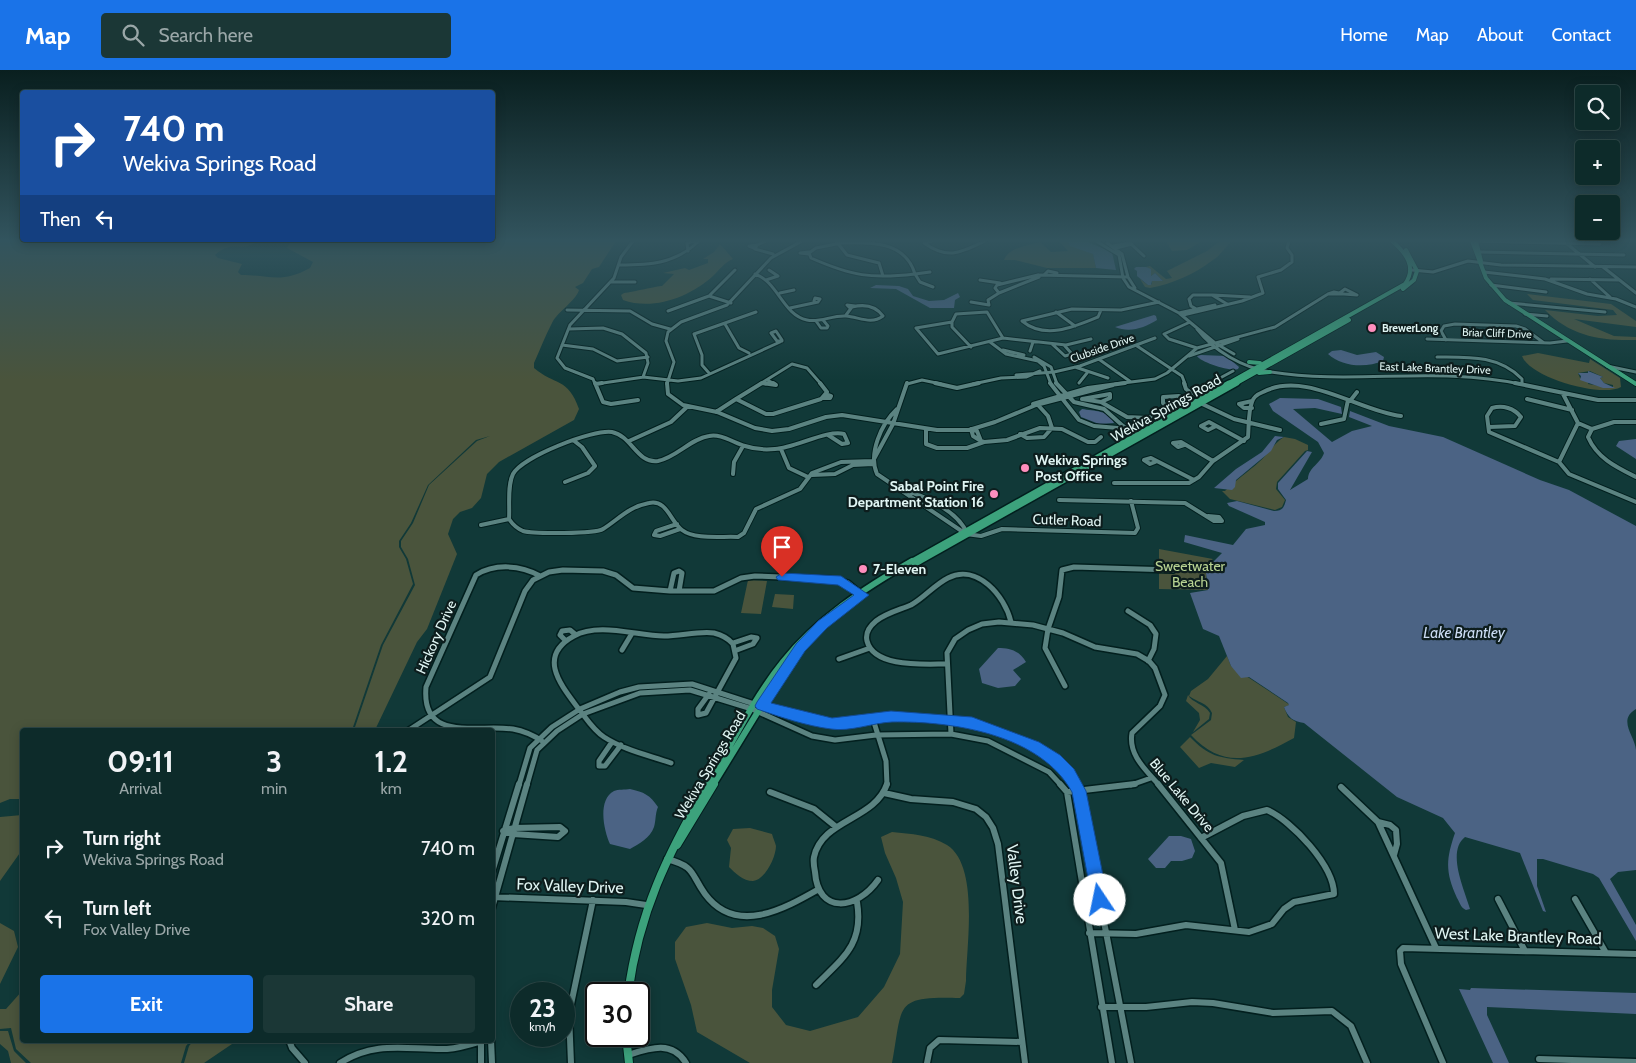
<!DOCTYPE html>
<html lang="en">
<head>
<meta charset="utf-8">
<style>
	body { margin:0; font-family:Cabin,sans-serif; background:#1b3736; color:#f1f3f6; height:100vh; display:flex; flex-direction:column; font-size:19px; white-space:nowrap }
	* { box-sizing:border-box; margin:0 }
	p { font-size:16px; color:#9aa7a8 }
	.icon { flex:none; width:28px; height:28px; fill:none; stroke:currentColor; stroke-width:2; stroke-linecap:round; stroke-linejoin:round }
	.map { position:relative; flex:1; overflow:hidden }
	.drawer { position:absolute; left:20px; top:658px; width:475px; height:315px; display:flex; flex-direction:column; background:#0d2b2a; border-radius:5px; box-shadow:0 2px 12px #0003,0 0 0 1px #2d4747 }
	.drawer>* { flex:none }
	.banner { position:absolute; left:20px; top:20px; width:475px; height:152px; border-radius:5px; box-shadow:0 2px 12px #0003,0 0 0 1px #2d4747; background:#1a4fa0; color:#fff; overflow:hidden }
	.fabs { position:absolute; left:1575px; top:15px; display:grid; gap:10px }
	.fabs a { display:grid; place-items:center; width:45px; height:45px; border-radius:5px; background:#0d2b2a; box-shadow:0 2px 12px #0003,0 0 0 1px #2d4747; font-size:25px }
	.speed { position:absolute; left:510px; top:912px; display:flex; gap:10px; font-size:25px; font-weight:700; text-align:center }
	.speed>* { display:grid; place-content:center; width:65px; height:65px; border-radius:50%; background:#0d2b2a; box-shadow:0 2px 12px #0003,0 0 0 1px #2d4747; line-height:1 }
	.speed small { font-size:12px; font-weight:400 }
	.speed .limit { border:2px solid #111; border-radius:8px; background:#fff; color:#111 }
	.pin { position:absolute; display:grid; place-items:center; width:42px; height:42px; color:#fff; margin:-51px -21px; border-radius:50% 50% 50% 0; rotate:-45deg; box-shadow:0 0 5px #0007 }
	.pin .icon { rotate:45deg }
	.me { position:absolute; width:55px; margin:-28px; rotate:349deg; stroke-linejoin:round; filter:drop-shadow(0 0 4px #0008) }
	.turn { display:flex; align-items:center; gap:18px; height:105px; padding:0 20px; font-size:22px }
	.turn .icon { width:65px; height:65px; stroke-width:2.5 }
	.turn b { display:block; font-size:35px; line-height:42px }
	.then { display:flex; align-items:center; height:48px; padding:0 20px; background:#0003; gap:10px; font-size:19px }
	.eta { display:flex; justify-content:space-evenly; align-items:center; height:85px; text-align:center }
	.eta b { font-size:30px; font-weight:700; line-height:35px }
	.primary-button { display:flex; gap:10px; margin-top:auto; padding:10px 20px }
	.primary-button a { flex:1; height:58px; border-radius:5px; background:#1a73e8; color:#fff; font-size:20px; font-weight:700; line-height:58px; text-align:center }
	.primary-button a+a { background:#1b3736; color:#f1f3f6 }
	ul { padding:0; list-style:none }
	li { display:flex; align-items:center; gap:15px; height:70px; padding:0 20px }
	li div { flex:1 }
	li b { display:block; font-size:19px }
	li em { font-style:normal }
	header { display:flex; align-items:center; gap:30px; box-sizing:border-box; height:70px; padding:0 25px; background:#1a73e8; color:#fff }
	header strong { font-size:24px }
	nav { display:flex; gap:28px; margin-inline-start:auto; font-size:18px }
	.search { width:350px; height:45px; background:#1b3736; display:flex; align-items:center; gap:12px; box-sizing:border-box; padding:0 18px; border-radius:5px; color:#9aa7a8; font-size:19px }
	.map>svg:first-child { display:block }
	.green { fill:#4a543c; fill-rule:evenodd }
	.water { fill:#4b6384 }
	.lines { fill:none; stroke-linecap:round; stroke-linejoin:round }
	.minor-far3-casing { stroke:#021f1e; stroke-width:5 }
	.minor-far2-casing { stroke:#021f1e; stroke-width:6 }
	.minor-far1-casing { stroke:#021f1e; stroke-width:8 }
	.minor-casing { stroke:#021f1e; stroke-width:9 }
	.major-far3-casing { stroke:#021f1e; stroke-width:5.5 }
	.major-far2-casing { stroke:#021f1e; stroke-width:8 }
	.major-far1-casing { stroke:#021f1e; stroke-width:9 }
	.major-casing { stroke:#021f1e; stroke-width:10 }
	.minor-far3 { stroke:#5b8381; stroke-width:3 }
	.minor-far2 { stroke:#5b8381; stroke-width:4 }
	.minor-far1 { stroke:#5b8381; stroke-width:5 }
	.minor { stroke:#5b8381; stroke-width:6 }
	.major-far3 { stroke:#3ca27c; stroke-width:4 }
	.major-far2 { stroke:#3ca27c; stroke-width:5 }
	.major-far1 { stroke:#3ca27c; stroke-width:6 }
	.major { stroke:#3ca27c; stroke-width:8 }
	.route { fill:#1a73e8; stroke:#114b97 }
	.poi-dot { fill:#fe8ebd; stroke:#0d1d1d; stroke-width:2 }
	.labels { text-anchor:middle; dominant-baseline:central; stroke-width:4.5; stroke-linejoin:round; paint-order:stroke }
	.far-poi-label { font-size:11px; font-weight:bold; fill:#e0f5f3; stroke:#0d1d1d; text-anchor:start }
	.far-street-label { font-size:11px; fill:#e0f5f3; stroke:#0d1d1d }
	.street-label { font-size:14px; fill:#e0f5f3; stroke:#0d1d1d }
	.poi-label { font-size:14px; font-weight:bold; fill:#e0f5f3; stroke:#0d1d1d; text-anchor:start }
	.park-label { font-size:14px; fill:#b8d392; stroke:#0d1d1d }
	.water-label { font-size:15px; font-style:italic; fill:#ccddf4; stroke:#0d1d1d }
	.near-street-label { font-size:16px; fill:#e0f5f3; stroke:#0d1d1d }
</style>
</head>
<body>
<header>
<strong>Map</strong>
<div class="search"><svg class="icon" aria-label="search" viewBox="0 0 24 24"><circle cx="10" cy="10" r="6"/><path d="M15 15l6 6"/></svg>Search here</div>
<nav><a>Home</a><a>Map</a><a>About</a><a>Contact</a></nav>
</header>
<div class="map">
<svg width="1636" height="993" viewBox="0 0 1636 993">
	<rect width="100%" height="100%" fill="#113938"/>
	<path class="green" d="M0,171H257C240,184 234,168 215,185L218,188L242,194L238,202L241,205C270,205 281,214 310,198L313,192L287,178L291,171H616L599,197L592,199L583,213L575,217L579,220C576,231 558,241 552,253C545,266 540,280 534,293V298C555,316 568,307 579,339L574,350L499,392L487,404L481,428L472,438L460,442L453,449L448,464L457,484L427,559L417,572L375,660H354L383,575L415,515L408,489L401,477V471L413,453L429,415L477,371L490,366L476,370L428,415L411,453L399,471V477L406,489L413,514L381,575L352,660H22V729H10L0,733Z
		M1059,171H1068L1069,174L1093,184L1096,198H1047L1015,190H1004C1009,177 1028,176 1040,172L1051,182L1068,181Z
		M1166,171H1202L1187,180L1172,181Z
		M1220,171H1232C1225,177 1221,185 1213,190C1195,204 1172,214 1150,218L1145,217L1140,209L1148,215L1152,214V211H1163L1155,203L1151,206V200L1146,197L1150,196L1166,209L1172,208L1167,201L1207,181Z
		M720,174L733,189C724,193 720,199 713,206C690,227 653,241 623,230L621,225L624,223C633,222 657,216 662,216L674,204L663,203L685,198L689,200L708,193V189H703L714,182Z
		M1527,224L1611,234L1636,251V257L1574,249L1614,266L1636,267V270C1601,271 1570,266 1545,240L1598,246L1617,245L1613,240L1533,230Z
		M1538,283L1589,293L1590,289L1620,308L1621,317C1602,328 1530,308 1522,286ZM1590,301L1603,307L1600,308L1604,313L1613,315V318L1588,314L1589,312L1580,308L1578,303Z
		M1284,367L1295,369L1308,375V380L1305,381L1277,412L1276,419L1285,430L1282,437L1275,440L1230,429L1222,421H1225C1237,409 1248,402 1259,392C1268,384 1274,373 1284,367Z
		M1159,479L1213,489L1209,492L1206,510L1208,520L1159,519Z
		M748,510L767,511L761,544L741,543Z
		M775,524L794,525L793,539L772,537Z
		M1227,586L1231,596L1290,635L1284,637L1288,647L1296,652L1294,668C1256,689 1224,701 1191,665L1211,650L1212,643C1208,633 1197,632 1189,626L1191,621L1208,609Z
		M1188,625C1192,633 1205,634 1210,643L1209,649L1193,662L1200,650L1199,643L1186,631Z
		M1190,667C1208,686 1219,688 1244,690L1235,697L1211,693L1199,698L1180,677Z
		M22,745V780L0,811V747Z
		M750,758L772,764C773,768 775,772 776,776C776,787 765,810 753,811C743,811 735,803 729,797L731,778L727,770L733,759Z
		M892,762C911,764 931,765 947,775C980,796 966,878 966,911L964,924L960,928C893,926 903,934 892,993H750L697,962L691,935L675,889V872L686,857L707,853L732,858L752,856L763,858L775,866L779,879L772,920V937L786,955L810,961L858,947L884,917L900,884L903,832L896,808L885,783L881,767Z
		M0,853L14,861L18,877L0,914Z
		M22,921V970H191L186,976L181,993H31L16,979L11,958L0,959V939H6Z
		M0,961H8L14,981L26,993H11L8,981L0,974Z
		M194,970H233L232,974L204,993H184L189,976Z"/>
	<path class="water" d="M1068,171H1085L1112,182L1116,200L1096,198L1093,184L1070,176Z
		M1136,197H1146L1151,199V206L1155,203L1163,211H1152L1151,215H1148L1137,206V201L1134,199Z
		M876,215L899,216L908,219L913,226L929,231L944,230L958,223L960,227L955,230L954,238H930L896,219L870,218Z
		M1154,245L1156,246L1157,250C1144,258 1130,263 1115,257Z
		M1341,280L1357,285L1376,282L1384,287L1383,291C1366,298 1342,297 1328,284L1332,281Z
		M1201,285L1226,286L1239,297L1238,299C1231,302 1200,292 1197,286Z
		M1588,301L1603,307L1600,308L1604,313L1615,318H1603L1580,310L1581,306L1578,303H1588Z
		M1280,328L1318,329L1341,337L1342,344L1315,338L1293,339L1332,372L1352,361L1372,356L1349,347L1350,341L1389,356L1443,367L1540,410L1569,420L1636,456V639C1617,650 1635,666 1636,680C1636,720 1636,760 1636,800L1618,802L1610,809L1636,855V871L1599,808L1593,804L1543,789H1537V816L1546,842L1543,841L1520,783L1465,767C1446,782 1465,821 1470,839L1466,840C1461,838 1460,833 1457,828C1445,802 1446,789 1455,763L1443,748L1397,727L1304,653C1293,651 1288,648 1284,637L1289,635L1288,633L1249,607L1241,608L1231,596L1219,566L1203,559L1190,523L1208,520L1206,502L1209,491L1213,492L1222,483L1184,472L1185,465L1233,475L1246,459L1265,455V452L1229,436L1227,433L1237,431L1274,441C1283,441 1284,437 1286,430L1278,419V413L1307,381L1312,382L1290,420L1308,409C1308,398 1321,393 1324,383L1318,372L1273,341L1269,334Z
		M1082,339C1094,341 1109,340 1114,353L1099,354L1081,347L1079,342Z
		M1275,366L1284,367L1277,370L1271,381L1236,410L1235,417L1232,420L1214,418L1236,399L1262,382Z
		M1636,369V389L1616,376L1619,371Z
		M998,578C1010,578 1020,581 1026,592L1013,600L1021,609L1015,616L998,618L982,613L979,599Z
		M630,719C644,722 650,725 658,737C655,744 656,751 654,757C650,768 639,774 630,779L610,774C604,761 597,730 614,721C618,719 625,720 630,719Z
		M1169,766H1181L1191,769L1195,781L1192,788L1182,791H1171L1165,798H1156L1148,789Z
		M1471,918L1636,923V944L1487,937V945L1509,993H1493L1459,919L1470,920Z"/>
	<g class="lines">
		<g class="minor-far3-casing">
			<path id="minor-far3" d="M836,171L847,185L879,193L883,206
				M932,171L924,173C948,190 960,183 985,171
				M1096,171L1119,185L1123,208L1129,217L1179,243L1215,273L1234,284
				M1477,171L1600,174
				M841,173C871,172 905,171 915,204C871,209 852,206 811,188L809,183L816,178Z
				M1107,173L1122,184L1128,207L1135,218
				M1130,173L1144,186
				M1566,173L1595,197
				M1113,176L1129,173
				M754,178L749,176L757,175
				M1116,178L1132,174
				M755,179L773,184
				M755,179L757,175L766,171
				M688,181L687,173L694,171
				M809,182L800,183L809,184
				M1480,182L1624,185
				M619,195C650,195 674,194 698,172L695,171
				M1603,197L1636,223
				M1412,200L1433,202L1468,191L1501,195L1636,197
				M1484,202L1545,209L1587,224L1616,229L1636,237
				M755,204C778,212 783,245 807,250C820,253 832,245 846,246C859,247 871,255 883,246C875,235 864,234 852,237L846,245
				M915,204L920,212L933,217
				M915,204L930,202
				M1044,205L1048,201L1057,203
				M1551,209L1619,210
				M1590,209L1610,227
				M766,210L778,206L769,200
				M980,210L1000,213
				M611,212H635
				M1491,215L1546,222
				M1334,222L1344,224H1328Z
				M1341,222L1345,219L1357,225L1344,224
				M780,223L794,220
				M999,223L1039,207L1038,205
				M1213,225L1250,227
				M709,226L731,233
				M971,232L989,235L988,230L999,223L995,218L997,215L1038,205L1127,207
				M1509,233L1605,242
				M790,238L818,232L820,229L815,228L814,231
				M850,238L847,235L855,236
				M567,240L630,241L652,254L670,259
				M1101,240L1098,247C1074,257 1045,270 1022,251L1072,239L1121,240L1159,232
				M668,241L709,226L735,200
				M1200,241L1191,236L1189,229L1193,225H1212L1227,234
				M987,242L1003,268L938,284L916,258L952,252L956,244Z
				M1056,242L1075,256
				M1179,243L1215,235
				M1525,244L1547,246
				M1183,245L1242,231L1263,223L1258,207L1281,200L1292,192V185L1287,178L1289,171
				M816,251L821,258H827L828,256L823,250
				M952,252V257L971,277
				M1190,252L1164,264L1169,269L1197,278
				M725,254L739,278L749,283
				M569,259L603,258L622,264L646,283L648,293L643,307
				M1197,259C1214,281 1243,298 1271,302C1353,315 1437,296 1520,314
				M776,261L782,270V271H777L771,263Z
				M1003,268L1066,275L1091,269
				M1427,269L1550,273L1567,271
				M1446,270L1441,261L1444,256L1455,254L1516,256L1525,259L1544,273
				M990,272L1006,284L1038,291L1044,296L1051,314
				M1052,274L1065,286L1072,284L1064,275
				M562,275L593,279L617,291L648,287
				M1137,276L1182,306L1185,314
				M1003,280L1024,285
				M1030,281L1033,272
				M1189,286L1238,269
				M1034,287L1051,297L1057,314
				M1437,287C1468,287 1499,285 1522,309V314
				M1100,290L1131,312
				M1607,296L1636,302
				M1075,297L1108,308
				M709,303L702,295V285L694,264L756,242
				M1016,305L1054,302L1080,296L1155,268
				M643,307L678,311L701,308L780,272
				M767,310L775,314
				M762,313L766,314
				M1079,313L1087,303
				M595,314L593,309L565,298L557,288L570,255L614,208L621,187L633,171
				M596,314L644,307
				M667,314L674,292L666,271L668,262L681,252L727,235L771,188L802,171
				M760,314L792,294L807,298L821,314
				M907,314L922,310L941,314
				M973,314L1001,308L1026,307L1040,301
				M1115,314L1155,309L1167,303L1197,278L1275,257L1328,224
				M1209,314L1233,301"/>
		</g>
		<g class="minor-far2-casing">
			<path id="minor-far2" d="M595,313L603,332L611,334L638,330
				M667,313L668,324L683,335L717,342L755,358L772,361L789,359L826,347L842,345L937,360H969L995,352L1036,335L1113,315
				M762,313L776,315L773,313
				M935,313L957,318L979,313
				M1050,313L1079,350L1094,356L1118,358L1135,367
				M1056,313L1074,332L1104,339L1123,356L1141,366
				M1184,313L1186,319L1194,325
				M1515,313L1598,330H1636
				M596,314L602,313
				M1110,324V328L1101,332L1082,329Z
				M823,328H830L831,326L826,324
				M736,329L766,344H773L821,329L827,322L820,313
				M736,329L762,313
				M1527,329L1572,340
				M1252,331L1239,334L1244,338H1252
				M1350,331L1357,322
				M1101,332L1127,347L1148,348L1211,313
				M1198,332L1234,349L1280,360
				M1033,334L1088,318L1125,313
				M1038,335L1048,346L1052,358
				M1168,338L1163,333V327L1179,326L1185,329
				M897,339C881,354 868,384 877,404L966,464L981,466L1002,459L1135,463L1138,458L1131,431
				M716,342L736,329
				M1578,353L1592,359L1614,352H1636
				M1321,354L1344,349L1348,330
				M1216,356L1208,360L1201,356L1209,352L1244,371
				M1489,357L1515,356L1521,347C1514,338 1503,335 1492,338L1487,346L1489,362L1559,392
				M926,359V374L937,378H967L984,372L1007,370L1040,358L1062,359L1088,372H1095L1101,367
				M971,359L977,361L981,371L973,366Z
				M1592,359L1588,367C1597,388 1616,397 1636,407
				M1020,364L1027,368L1044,367L1052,358
				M629,371L671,352L688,336
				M981,371L984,372
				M1184,375L1178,377L1173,373L1181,372L1213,391
				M781,379L789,398L808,407
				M874,389L893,354L907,313
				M1154,390L1155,392L1150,394L1144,390L1151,388L1194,410
				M1559,392L1569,404L1636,432
				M1559,392L1578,353L1563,324
				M733,404L734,392L743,376
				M812,405L835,404L853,395L873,394
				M565,412L588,403L595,396L582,377L573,370
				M1114,413H1189L1199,407L1213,391L1248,367C1249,356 1248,342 1252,332C1253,328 1258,324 1263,322C1305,300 1359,341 1401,346
				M903,419C925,427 957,440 967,463
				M1059,430L1185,433L1214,451H1222L1219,447L1208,446
				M509,449C510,436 507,416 513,404C522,387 593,359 612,362C632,366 637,394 658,391C677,387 690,369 709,366C720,363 734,373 745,376C754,379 765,380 775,379C795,378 828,359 844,364L848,373L842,374L828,365
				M509,449C513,455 516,458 523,461C533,464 595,464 603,459C619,449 628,437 649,433C667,429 670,451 682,460C695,470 722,466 738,467L744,463L756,439L800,419L812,403L841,392L873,391
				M677,454L656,461L654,465L660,466L680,459
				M481,455L509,449"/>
		</g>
		<g class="minor-far1-casing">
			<path id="minor-far1" d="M540,506C521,495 495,493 476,505L426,617C421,673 477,654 513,659C524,661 533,665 542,671
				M670,521L674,503L679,501L682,503L679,521
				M1128,541L1150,555L1156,564L1154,579L1148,591
				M566,571L560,565L562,561L570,560L576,565
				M733,573L751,567L757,568L753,574L737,580
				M622,580L631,565
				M839,589L870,578
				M946,594C924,594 874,598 867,571C865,563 870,556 876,551C886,543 899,540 911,535C924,528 934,515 948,508C977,493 1005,526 1011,552
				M1065,616L1045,578L1048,559L1059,527L1062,500L1074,497L1173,500
				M873,649L886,691L887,715
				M409,660L490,607L525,521L533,510L549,502L563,500L603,501L616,505L633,518L670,521H714L741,508L755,506L833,509L848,513L862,525
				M951,664L947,583L955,569L968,560L982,554L999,552L1033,555L1063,563L1095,577L1137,584L1149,591L1155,598L1165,625L1160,636L1132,663C1128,685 1146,700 1159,715
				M612,672L599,691V696H605L621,675
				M671,693C648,685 624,680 604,667C593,660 586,648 578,638C560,614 537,586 574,566C599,552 637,566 664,566C681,566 698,561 714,563C722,565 728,568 733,574L736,588L706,643L698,645V639L709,624
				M519,715L530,678L552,657L580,639L620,622L639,617L692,614L773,640L832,654L891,647L972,652L1034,676L1069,703L1076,715
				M527,715L537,680L557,661L583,644L640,623L690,620L752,639L812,666L835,670L876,665L951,664L988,671L1049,702L1061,715
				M1131,715L1151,708"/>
		</g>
		<g class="minor-casing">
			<path id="minor" d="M1060,714L1067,722L1112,993
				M1075,714L1079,721L1131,993
				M1158,714L1221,793L1235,860
				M1341,717L1378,752L1436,878
				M770,722L814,739L835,756
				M1067,722L1135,714
				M884,723L911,729L953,732L976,739L986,747L993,758L998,774L1025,993
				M1378,752L1390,755L1396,760L1397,774L1394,785
				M560,757L565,761L558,767L513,764L503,761L514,758Z
				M667,789C696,797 690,803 705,824C736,866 784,839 819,819
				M492,802L519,714
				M878,810C857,840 818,845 815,802C814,797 813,792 814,787C822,749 875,750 887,714
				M492,827L626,832L646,835
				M1498,829L1525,881
				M1575,829L1606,883
				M492,838L527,714
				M1089,863L1136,864L1186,855L1249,862L1272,854L1284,839L1294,832L1334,824C1334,796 1292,751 1267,740L1243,746L1201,768
				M816,915C843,888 864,874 857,832
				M1101,937H1146L1192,932L1213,933L1273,943L1332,941L1351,956L1367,993
				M289,970L292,978L305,993
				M481,970V993
				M491,970L492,993
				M628,985C650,978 672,970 686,993
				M1539,989L1636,992
				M340,993C376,970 407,980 447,979C461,978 472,974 485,970
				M571,993L569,944L593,830
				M927,993L930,978L939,970L1022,972
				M1443,993L1401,894L1400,881L1403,878L1636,884"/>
		</g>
		<g class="major-far3-casing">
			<path id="major-far3" d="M1472,171L1486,208L1505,230L1636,314
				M1476,171L1481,191
				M1403,219L1414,210L1417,201L1406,180
				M1249,292L1260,293
				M1259,303L1270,302
				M1227,314L1405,214C1417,197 1406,183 1392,171
				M1235,314L1349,250"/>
		</g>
		<g class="major-far2-casing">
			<path id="major-far2" d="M909,493L1229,313
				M917,493L1237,313"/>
		</g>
		<g class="major-far1-casing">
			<path id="major-far1" d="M915,494L919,491
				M708,715C732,674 753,629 783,592C817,549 865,518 912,491
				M713,715L781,604L804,574"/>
		</g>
		<g class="major-casing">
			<path id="major" d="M677,775L714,714
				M628,924C639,842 667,785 708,714
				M626,966L629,993"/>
		</g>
		<use href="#minor-far3" class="minor-far3"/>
		<use href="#minor-far2" class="minor-far2"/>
		<use href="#minor-far1" class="minor-far1"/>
		<use href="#minor" class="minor"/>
		<use href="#major-far3" class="major-far3"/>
		<use href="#major-far2" class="major-far2"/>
		<use href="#major-far1" class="major-far1"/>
		<use href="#major" class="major"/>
	</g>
	<linearGradient id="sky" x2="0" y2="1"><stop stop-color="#091f1f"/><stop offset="0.55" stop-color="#32545e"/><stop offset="1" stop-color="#32545e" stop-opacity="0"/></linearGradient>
	<rect width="1636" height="310" fill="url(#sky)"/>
	<path class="route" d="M782,503L841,506L869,525L827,558L805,581L771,633L832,648L891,641L972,647L1039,672L1060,685L1074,699L1086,721L1108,830L1106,835L1100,837L1094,835L1092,830L1072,722C1040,664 952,651 892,652C872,653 850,662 831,659C807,656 780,647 757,639L755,636L757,632L796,574L818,551L854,525L838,515L778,510L776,507Z"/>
	<g class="poi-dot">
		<circle cx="1372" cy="258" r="5"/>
		<circle cx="1025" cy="398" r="5"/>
		<circle cx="994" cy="424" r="5"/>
		<circle cx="863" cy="499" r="5"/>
	</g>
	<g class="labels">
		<g class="far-poi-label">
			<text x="1382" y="258">BrewerLong</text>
		</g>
		<g class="far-street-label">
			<text transform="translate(1497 263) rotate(2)">Briar Cliff Drive</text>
			<text transform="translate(1102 278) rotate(-19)">Clubside Drive</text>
			<text transform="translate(1435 298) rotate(2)">East Lake Brantley Drive</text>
		</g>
		<g class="street-label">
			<text transform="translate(1166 338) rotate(-29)">Wekiva Springs Road</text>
			<text transform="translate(1067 450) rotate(2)">Cutler Road</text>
			<text transform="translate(436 567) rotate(-66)">Hickory Drive</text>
			<text transform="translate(710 695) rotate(-59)">Wekiva Springs Road</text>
			<text transform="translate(1182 725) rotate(50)">Blue Lake Drive</text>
		</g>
		<g class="poi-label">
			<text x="1035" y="390">Wekiva Springs<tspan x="1035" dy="16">Post Office</tspan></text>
			<text x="984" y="416" text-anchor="end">Sabal Point Fire<tspan x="984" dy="16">Department Station 16</tspan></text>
			<text x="873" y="499">7-Eleven</text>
		</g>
		<g class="park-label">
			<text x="1190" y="496">Sweetwater<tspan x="1190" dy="16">Beach</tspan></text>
		</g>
		<g class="water-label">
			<text x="1464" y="563">Lake Brantley</text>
		</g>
		<g class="near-street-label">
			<text transform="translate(1017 814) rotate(83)">Valley Drive</text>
			<text transform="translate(570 816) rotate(2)">Fox Valley Drive</text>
			<text transform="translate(1518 866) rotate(2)">West Lake Brantley Road</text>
		</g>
	</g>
</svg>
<div class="fabs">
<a><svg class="icon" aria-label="search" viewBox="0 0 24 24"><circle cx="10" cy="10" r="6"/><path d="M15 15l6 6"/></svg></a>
<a>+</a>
<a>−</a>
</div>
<div class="speed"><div>23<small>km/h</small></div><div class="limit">30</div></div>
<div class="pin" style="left:782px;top:507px;background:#d93025"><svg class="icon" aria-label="arrive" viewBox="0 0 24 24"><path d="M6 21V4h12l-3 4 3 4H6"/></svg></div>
<svg class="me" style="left:1100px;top:830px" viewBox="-20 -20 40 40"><circle r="19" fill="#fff"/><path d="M0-13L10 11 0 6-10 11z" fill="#1a73e8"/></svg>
<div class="banner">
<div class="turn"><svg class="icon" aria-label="right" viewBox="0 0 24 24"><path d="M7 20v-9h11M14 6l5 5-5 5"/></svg><div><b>740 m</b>Wekiva Springs Road</div></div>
<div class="then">Then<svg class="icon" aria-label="left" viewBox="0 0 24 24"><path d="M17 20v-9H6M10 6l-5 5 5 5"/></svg></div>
</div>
<section class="drawer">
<div class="eta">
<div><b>09:11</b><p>Arrival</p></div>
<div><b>3</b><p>min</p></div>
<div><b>1.2</b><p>km</p></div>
</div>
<ul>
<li><svg class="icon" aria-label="right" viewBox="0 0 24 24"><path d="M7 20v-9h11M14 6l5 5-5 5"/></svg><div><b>Turn right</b><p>Wekiva Springs Road</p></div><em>740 m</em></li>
<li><svg class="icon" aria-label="left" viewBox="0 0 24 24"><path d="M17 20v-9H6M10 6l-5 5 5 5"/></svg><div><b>Turn left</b><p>Fox Valley Drive</p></div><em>320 m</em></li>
</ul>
<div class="primary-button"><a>Exit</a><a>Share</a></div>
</section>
</div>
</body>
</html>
